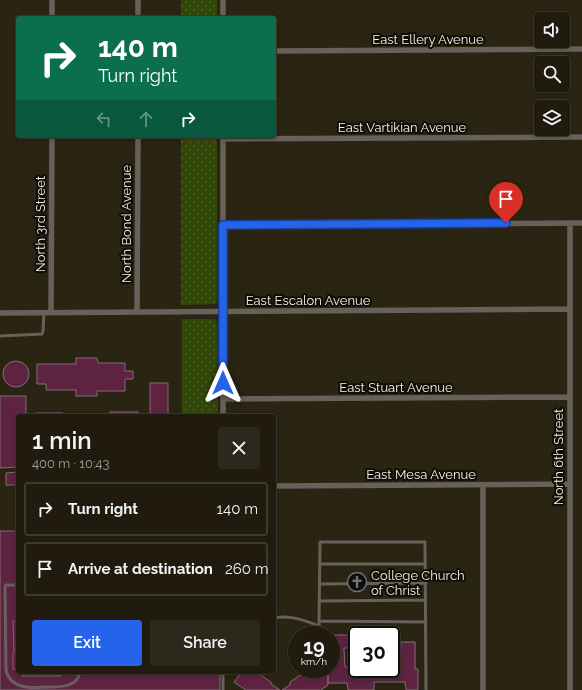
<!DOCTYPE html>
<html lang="en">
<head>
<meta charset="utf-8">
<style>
	body { margin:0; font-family:Raleway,sans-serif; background:#2d281c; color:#f1f3f6; height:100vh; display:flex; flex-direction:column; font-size:15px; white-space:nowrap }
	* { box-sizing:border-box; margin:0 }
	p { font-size:13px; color:#a2a19e }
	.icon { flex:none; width:22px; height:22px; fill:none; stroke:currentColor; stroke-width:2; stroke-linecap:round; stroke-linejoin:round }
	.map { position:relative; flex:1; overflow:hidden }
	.panel { position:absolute; left:16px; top:414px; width:260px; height:260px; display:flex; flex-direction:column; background:#201b0e; border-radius:4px; box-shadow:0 2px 6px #0003,0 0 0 1px #3d392e }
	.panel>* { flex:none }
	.top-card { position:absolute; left:16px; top:16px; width:260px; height:122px; border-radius:4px; box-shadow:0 2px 6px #0003,0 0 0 1px #3d392e; background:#0b6e4f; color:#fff; overflow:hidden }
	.buttons { position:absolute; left:534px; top:12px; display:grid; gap:8px }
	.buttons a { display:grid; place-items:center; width:36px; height:36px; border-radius:4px; background:#201b0e; box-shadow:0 2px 6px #0003,0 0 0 1px #3d392e; font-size:20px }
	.speed { position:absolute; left:288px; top:626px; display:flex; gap:8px; font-size:20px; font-weight:700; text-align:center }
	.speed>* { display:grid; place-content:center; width:52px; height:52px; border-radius:50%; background:#201b0e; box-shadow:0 2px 6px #0003,0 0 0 1px #3d392e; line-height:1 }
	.speed small { font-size:10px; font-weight:400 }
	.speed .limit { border:2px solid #111; border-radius:6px; background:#fff; color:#111 }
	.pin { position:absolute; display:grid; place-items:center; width:34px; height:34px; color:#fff; margin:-41px -17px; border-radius:50% 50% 50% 0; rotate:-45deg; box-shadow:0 0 4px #0007 }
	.pin .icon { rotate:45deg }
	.me { position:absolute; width:44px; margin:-22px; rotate:0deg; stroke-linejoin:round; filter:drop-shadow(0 0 3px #0008) }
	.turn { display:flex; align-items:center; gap:14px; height:84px; padding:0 16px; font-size:18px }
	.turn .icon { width:52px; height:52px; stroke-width:2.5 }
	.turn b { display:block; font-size:28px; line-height:34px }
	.lanes { display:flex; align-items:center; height:38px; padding:0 16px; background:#0003; justify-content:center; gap:20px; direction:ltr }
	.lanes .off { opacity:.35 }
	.round { display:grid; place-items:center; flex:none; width:42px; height:42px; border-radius:4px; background:#2d281c }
	.summary { display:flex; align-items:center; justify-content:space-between; height:68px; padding:0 16px }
	h1 { font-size:24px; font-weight:600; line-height:30px }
	.primary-button { display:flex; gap:8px; margin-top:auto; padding:8px 16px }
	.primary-button a { flex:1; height:46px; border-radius:4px; background:#2563eb; color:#fff; font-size:16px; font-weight:600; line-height:46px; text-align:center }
	.primary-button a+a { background:#2d281c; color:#f1f3f6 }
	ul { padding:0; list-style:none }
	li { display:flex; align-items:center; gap:12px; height:54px; margin:0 8px 6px; padding:0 8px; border:2px solid #3d392e; border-radius:4px }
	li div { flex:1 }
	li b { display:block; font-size:15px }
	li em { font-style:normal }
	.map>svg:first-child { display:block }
	.grass { fill:url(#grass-dots) }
	.building { fill:#5e2341; stroke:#826d76 }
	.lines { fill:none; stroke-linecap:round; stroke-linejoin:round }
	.service { stroke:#68615b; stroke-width:3 }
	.minor { stroke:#68615b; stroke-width:5.5 }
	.route-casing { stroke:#184099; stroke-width:10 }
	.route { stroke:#2563eb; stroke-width:7 }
	.labels { text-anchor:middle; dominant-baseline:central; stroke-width:4; stroke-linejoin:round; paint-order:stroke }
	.street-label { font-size:13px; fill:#f6f2e7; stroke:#100d06 }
	.poi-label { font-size:13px; fill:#f6f2e7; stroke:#100d06; text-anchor:start }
</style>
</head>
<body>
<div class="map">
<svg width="582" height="690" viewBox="0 0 582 690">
	<defs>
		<pattern id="grass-dots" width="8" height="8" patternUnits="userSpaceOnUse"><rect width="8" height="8" fill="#314708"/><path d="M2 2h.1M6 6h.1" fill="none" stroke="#4f622c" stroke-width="1.8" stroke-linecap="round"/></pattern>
	</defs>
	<rect width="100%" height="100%" fill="#2a2413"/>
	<path class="grass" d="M181,0H217V18H181Z
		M181,136H217V302L214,304L181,305Z
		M214,319L217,322L218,416H182V319Z"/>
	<path class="building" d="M76,358H97L98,363H125V371H133V379H125V391H97V396H76V390H46V384H37V364H76Z
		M3 374a13 13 0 1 1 26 0a13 13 0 1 1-26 0Z
		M150,383H168V416H150Z
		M0,396H26V415L18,416V467L0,468Z
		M110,412H138V416H110Z
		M36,413H63V416H36Z
		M18,472V485H6V473Z
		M0,531H18V672H220V690H0Z
		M13,621H18V669H13V653H14Z
		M328,635H358L357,648H344L345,667H357V669H391V667H400L401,642H415V669H418V690H406L405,682H374V690H348L347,683H328V669H331V635Z
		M309,669H319L321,671H328V685L321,690H282L290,685V682Z
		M22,672H61V676H22Z
		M242,672H256L271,682V684L280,690H246L234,682Z"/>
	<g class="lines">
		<path class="service" d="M0,336L42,334L43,331L44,312
			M320,564H425
			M319,584L426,583
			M18,585H6L5,587L6,670C10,690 33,688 50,687C56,687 65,687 71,684C76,682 79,677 80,672
			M319,601L426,600
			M274,618C290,615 304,620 319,626L320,542H425L426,690
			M319,621L426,622
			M223,672V690"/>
		<path class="minor" d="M52,18V0
			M138,18V0
			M223,18V0
			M274,51L582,49
			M223,136V416
			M223,139L582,137
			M570,223V690
			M223,225L582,223
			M51,312L52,136
			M137,312L138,136
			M0,313L569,309
			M223,399L569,397
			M483,485V690
			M274,486L569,484"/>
	</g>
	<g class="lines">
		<g class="route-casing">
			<path id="route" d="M223,383V225L506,223"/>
		</g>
		<use href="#route" class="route"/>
	</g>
	<defs>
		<g id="church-ring" transform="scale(1)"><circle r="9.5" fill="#100d06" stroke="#6b7280" stroke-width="1.5"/><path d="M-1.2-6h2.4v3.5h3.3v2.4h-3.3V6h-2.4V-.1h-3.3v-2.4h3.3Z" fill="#6b7280"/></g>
	</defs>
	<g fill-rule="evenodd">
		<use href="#church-ring" x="357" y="582"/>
	</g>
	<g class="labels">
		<g class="street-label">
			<text x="428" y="39">East Ellery Avenue</text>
			<text x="402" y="127">East Vartikian Avenue</text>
			<text transform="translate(40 224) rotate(-90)">North 3rd Street</text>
			<text transform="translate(126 224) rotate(-90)">North Bond Avenue</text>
			<text x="308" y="300">East Escalon Avenue</text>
			<text x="396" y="387">East Stuart Avenue</text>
			<text transform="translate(558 457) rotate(-90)">North 6th Street</text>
			<text x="421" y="474">East Mesa Avenue</text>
		</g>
		<g class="poi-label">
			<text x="371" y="575">College Church<tspan x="371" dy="15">of Christ</tspan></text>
		</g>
	</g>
</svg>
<div class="buttons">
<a><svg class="icon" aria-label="sound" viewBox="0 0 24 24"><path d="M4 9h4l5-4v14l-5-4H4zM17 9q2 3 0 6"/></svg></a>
<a><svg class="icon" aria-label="search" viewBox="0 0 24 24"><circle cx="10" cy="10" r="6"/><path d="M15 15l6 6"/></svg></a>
<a><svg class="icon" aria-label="layers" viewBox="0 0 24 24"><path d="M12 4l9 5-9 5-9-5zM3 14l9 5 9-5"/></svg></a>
</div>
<div class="speed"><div>19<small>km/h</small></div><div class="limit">30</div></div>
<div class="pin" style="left:506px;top:223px;background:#d93025"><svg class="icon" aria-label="arrive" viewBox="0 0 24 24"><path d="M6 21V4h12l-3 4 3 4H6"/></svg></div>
<svg class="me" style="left:223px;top:383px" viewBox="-20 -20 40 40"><path d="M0-17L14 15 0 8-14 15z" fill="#2563eb" stroke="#fff" stroke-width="4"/></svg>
<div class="top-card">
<div class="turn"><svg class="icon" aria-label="right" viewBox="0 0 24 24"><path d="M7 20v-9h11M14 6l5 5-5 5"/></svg><div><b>140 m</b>Turn right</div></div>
<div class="lanes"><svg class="icon off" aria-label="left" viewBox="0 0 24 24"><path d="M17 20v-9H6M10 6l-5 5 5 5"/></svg><svg class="icon off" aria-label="ahead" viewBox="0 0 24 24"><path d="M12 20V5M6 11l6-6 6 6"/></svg><svg class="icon" aria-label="right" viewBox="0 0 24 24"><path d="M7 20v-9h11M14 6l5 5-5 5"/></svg></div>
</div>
<section class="panel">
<div class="summary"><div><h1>1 min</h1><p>400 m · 10:43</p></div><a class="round"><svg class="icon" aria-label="close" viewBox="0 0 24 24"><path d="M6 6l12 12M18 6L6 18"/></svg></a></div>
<ul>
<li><svg class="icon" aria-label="right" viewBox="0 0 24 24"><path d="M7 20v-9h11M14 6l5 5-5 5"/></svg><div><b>Turn right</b></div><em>140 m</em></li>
<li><svg class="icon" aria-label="arrive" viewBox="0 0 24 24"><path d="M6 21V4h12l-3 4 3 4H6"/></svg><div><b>Arrive at destination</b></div><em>260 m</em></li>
</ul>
<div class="primary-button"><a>Exit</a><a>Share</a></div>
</section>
</div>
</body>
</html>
